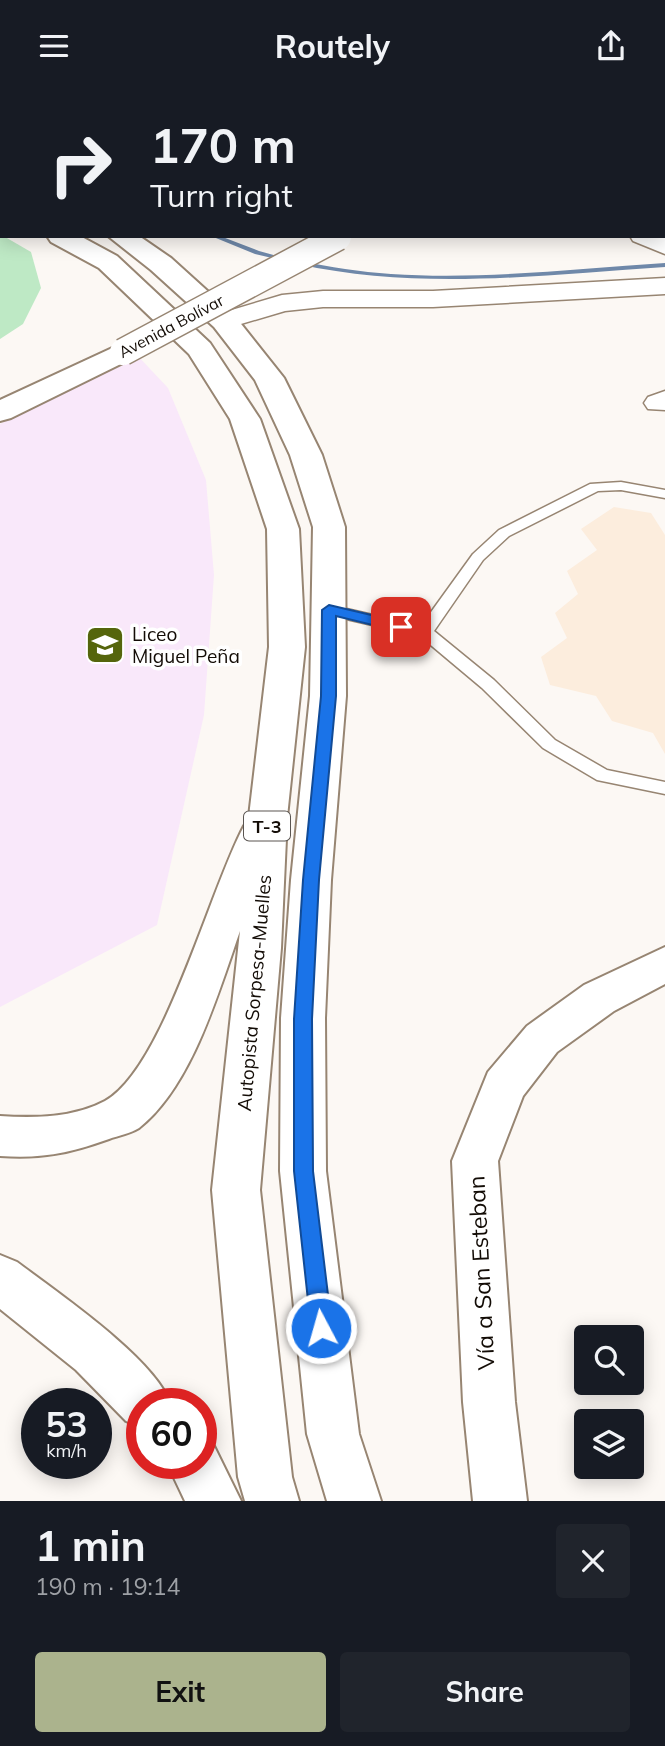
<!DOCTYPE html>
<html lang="en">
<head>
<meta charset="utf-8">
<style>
	body { margin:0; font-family:Mulish,sans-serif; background:#20242c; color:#f1f3f6; height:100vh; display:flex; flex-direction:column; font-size:26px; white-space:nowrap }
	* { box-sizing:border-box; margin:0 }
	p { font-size:23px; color:#9ea1a6 }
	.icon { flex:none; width:38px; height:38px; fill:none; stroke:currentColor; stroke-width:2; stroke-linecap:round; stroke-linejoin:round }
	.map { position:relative; height:1410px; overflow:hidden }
	.drawer { display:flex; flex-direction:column; background:#171b24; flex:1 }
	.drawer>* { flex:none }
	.banner { position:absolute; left:0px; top:0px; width:665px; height:147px; box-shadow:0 4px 18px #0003; background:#171b24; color:#f1f3f6; overflow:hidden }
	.tools { position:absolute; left:574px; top:1234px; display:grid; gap:14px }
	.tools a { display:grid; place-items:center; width:70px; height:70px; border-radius:7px; background:#171b24; box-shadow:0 4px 18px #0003; font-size:35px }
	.speed { position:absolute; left:21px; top:1297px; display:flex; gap:14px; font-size:35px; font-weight:700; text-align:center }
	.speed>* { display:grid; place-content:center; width:91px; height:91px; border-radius:50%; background:#171b24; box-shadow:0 4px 18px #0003; line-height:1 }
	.speed small { font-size:18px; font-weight:400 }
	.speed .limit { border:10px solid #d22; background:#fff; color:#111 }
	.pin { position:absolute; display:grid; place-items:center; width:60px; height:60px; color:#fff; margin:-30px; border-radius:14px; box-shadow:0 4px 10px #0006 }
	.me { position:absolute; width:77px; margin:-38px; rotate:354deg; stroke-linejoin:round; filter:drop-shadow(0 0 5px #0008) }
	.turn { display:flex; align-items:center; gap:24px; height:147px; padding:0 35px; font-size:32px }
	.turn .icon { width:91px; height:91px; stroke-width:2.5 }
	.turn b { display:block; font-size:49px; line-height:60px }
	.round { display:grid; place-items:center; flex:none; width:74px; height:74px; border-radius:7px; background:#20242c }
	.overview { display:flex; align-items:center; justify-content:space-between; height:119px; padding:0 35px }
	h1 { font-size:42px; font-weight:700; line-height:52px }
	.primary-button { display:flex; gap:14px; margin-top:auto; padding:14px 35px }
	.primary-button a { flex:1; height:80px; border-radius:7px; background:#abb38d; color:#111; font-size:28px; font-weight:700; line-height:80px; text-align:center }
	.primary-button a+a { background:#20242c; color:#f1f3f6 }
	header { display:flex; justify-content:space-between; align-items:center; height:91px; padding:0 35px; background:#171b24; font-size:32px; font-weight:700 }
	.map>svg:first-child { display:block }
	.built { fill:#fceddd }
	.education { fill:#f9e8fa }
	.green { fill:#bee9c5 }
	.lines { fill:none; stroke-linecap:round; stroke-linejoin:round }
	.stream { fill:#6f88a9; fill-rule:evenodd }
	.lane-casing { stroke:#978572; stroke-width:3 }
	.street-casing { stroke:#978572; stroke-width:3 }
	.secondary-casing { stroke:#978572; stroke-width:4 }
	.primary-casing { stroke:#978572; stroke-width:4 }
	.lane { fill:#fff; fill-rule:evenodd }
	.street { fill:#fff; fill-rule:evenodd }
	.secondary { fill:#fff; fill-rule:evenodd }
	.primary { fill:#fff; fill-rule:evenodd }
	.secondary-bridge-casing { stroke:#978572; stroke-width:29; stroke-linecap:butt }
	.secondary-bridge { stroke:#fff; stroke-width:26 }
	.route { fill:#1a73e8; stroke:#114b97; stroke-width:2 }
	.labels { text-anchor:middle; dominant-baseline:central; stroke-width:7; stroke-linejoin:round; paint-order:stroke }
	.far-street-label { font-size:16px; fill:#130c06; stroke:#fff }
	.shield { fill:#fff; stroke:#5a5551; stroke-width:2 }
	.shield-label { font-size:18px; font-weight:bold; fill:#130c06 }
	.poi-label { font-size:19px; fill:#130c06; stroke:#fff; text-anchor:start }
	.street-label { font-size:19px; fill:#130c06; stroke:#fff }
	.near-street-label { font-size:23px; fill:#130c06; stroke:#fff }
</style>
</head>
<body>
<header><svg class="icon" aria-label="menu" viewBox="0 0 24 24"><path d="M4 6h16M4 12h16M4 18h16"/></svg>Routely<svg class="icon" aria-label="share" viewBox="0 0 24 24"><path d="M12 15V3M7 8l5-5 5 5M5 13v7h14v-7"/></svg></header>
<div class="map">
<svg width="665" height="1410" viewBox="0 0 665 1410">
	<rect width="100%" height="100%" fill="#fcf8f4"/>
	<path class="built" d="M614,416L651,422L665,444V663L653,642L612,630L596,605L550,594L541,566L567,547L555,522L578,503L567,480L597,459L581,438Z"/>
	<path class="education" d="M135,262L168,297L206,389L214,484L204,624L157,834L0,916V333Z"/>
	<path class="green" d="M0,143L31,161L41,197L23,233L0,248Z"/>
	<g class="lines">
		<path class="stream" d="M0,53H2V57H0Z
			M211,145H220L259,160L288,168L285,170L255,163Z
			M300,170C330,176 360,181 391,183C482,189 574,178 665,172V176C542,184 419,200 298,173V171Z"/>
		<g class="lane-casing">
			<path id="lane" d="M621,391L665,399V407L621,399L598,400L509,445L483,469L434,540L494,589L555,649L607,679L665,691V703L597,689L543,657L482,597L420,545L329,524L321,519L329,514L421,535L473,463L499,439L590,393Z"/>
		</g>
		<g class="street-casing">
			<path id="street" d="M69,0H94L95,2H70Z
				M295,0H321L322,2H296Z
				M520,0H545L546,2H521Z
				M663,45L665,46V60H663Z
				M630,145L665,146V163L633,150Z
				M665,187V203L433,216H323L285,220L224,238L215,236L211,230L215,224L282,204L323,200H433Z
				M665,300V319L648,318L644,312L648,306Z"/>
		</g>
		<g class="secondary-casing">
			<path id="secondary" d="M553,0H579L552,2Z
				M593,0H619L592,2Z
				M123,252L133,255L137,261L133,267L11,327L0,330V309Z
				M665,856V893L614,920L557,961L523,1005L498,1070L515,1311L527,1410H473L463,1311L452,1070L488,981L527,935L584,894Z"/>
		</g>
		<g class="primary-casing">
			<path id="primary" d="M0,106L2,107V123L0,122Z
				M47,145H80L117,165L210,252L260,328L299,438L305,556L287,726L281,857L260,1099L292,1386L299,1410H245L238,1386L212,1099L240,840C218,902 192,995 139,1037C131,1042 118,1045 109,1048C70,1062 42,1068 0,1065V1025C34,1027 74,1027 105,1010C164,977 209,800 244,735L248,734L269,556L267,438L230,328L189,263L99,177L51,151Z
				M108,145H139L171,167L234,224L284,287L322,364L345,436L346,605L331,789L325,927L326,1080L359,1343L381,1410H327L307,1343L280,1080L281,927L291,789L310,605L313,436L290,364L255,289L214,236L151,179Z
				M0,1164L17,1171C57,1201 155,1268 170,1312H142V1337L126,1330L76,1279L0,1218Z
				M201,1348L213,1353L241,1410H185L167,1372H201Z"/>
		</g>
		<use href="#lane" class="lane"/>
		<use href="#street" class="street"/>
		<use href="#secondary" class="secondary"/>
		<use href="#primary" class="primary"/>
		<g class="secondary-bridge-casing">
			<path id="secondary-bridge" d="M123,261L338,146"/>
		</g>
		<use href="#secondary-bridge" class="secondary-bridge"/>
	</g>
	<path class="route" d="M329,514L401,531L408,536L401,541L336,525V605L319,789L312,928L313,1080L332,1237L329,1245L321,1247L314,1245L311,1237L294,1080V928L303,789L321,605L322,519Z"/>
	<defs>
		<g id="school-square" transform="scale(2.0125)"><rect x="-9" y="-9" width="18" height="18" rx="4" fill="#55650c" stroke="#fff"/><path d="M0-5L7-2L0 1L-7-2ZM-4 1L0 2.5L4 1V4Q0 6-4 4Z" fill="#fff"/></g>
	</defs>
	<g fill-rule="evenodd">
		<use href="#school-square" x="105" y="554"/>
	</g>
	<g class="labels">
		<g class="far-street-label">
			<text transform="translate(171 235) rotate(-28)">Avenida Bolívar</text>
		</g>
		<rect class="shield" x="244" y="720.5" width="46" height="29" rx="5"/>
		<g class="shield-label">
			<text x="267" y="735">T-3</text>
		</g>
		<g class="poi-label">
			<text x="132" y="543">Liceo<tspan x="132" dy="22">Miguel Peña</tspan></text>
		</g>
		<g class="street-label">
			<text transform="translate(254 902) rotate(-85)">Autopista Sorpesa-Muelles</text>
		</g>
		<g class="near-street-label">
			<text transform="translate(481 1182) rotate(-93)">Vía a San Esteban</text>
		</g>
	</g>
</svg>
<div class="tools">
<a><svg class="icon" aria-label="search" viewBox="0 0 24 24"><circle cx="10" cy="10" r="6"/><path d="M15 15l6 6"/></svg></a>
<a><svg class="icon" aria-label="layers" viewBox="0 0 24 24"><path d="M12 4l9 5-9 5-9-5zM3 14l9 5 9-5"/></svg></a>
</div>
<div class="speed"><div>53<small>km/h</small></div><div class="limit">60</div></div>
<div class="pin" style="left:401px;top:536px;background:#d93025"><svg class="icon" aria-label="arrive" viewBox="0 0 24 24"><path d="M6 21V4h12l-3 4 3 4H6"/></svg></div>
<svg class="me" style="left:321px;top:1237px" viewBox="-20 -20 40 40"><circle r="17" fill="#1a73e8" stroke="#fff" stroke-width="3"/><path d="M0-11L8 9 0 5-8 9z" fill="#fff"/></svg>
<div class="banner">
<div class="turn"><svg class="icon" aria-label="right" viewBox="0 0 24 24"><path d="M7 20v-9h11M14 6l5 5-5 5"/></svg><div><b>170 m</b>Turn right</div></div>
</div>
</div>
<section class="drawer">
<div class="overview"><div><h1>1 min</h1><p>190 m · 19:14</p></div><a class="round"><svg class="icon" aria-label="close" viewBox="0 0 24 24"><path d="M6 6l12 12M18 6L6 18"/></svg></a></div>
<div class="primary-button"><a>Exit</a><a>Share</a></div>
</section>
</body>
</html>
